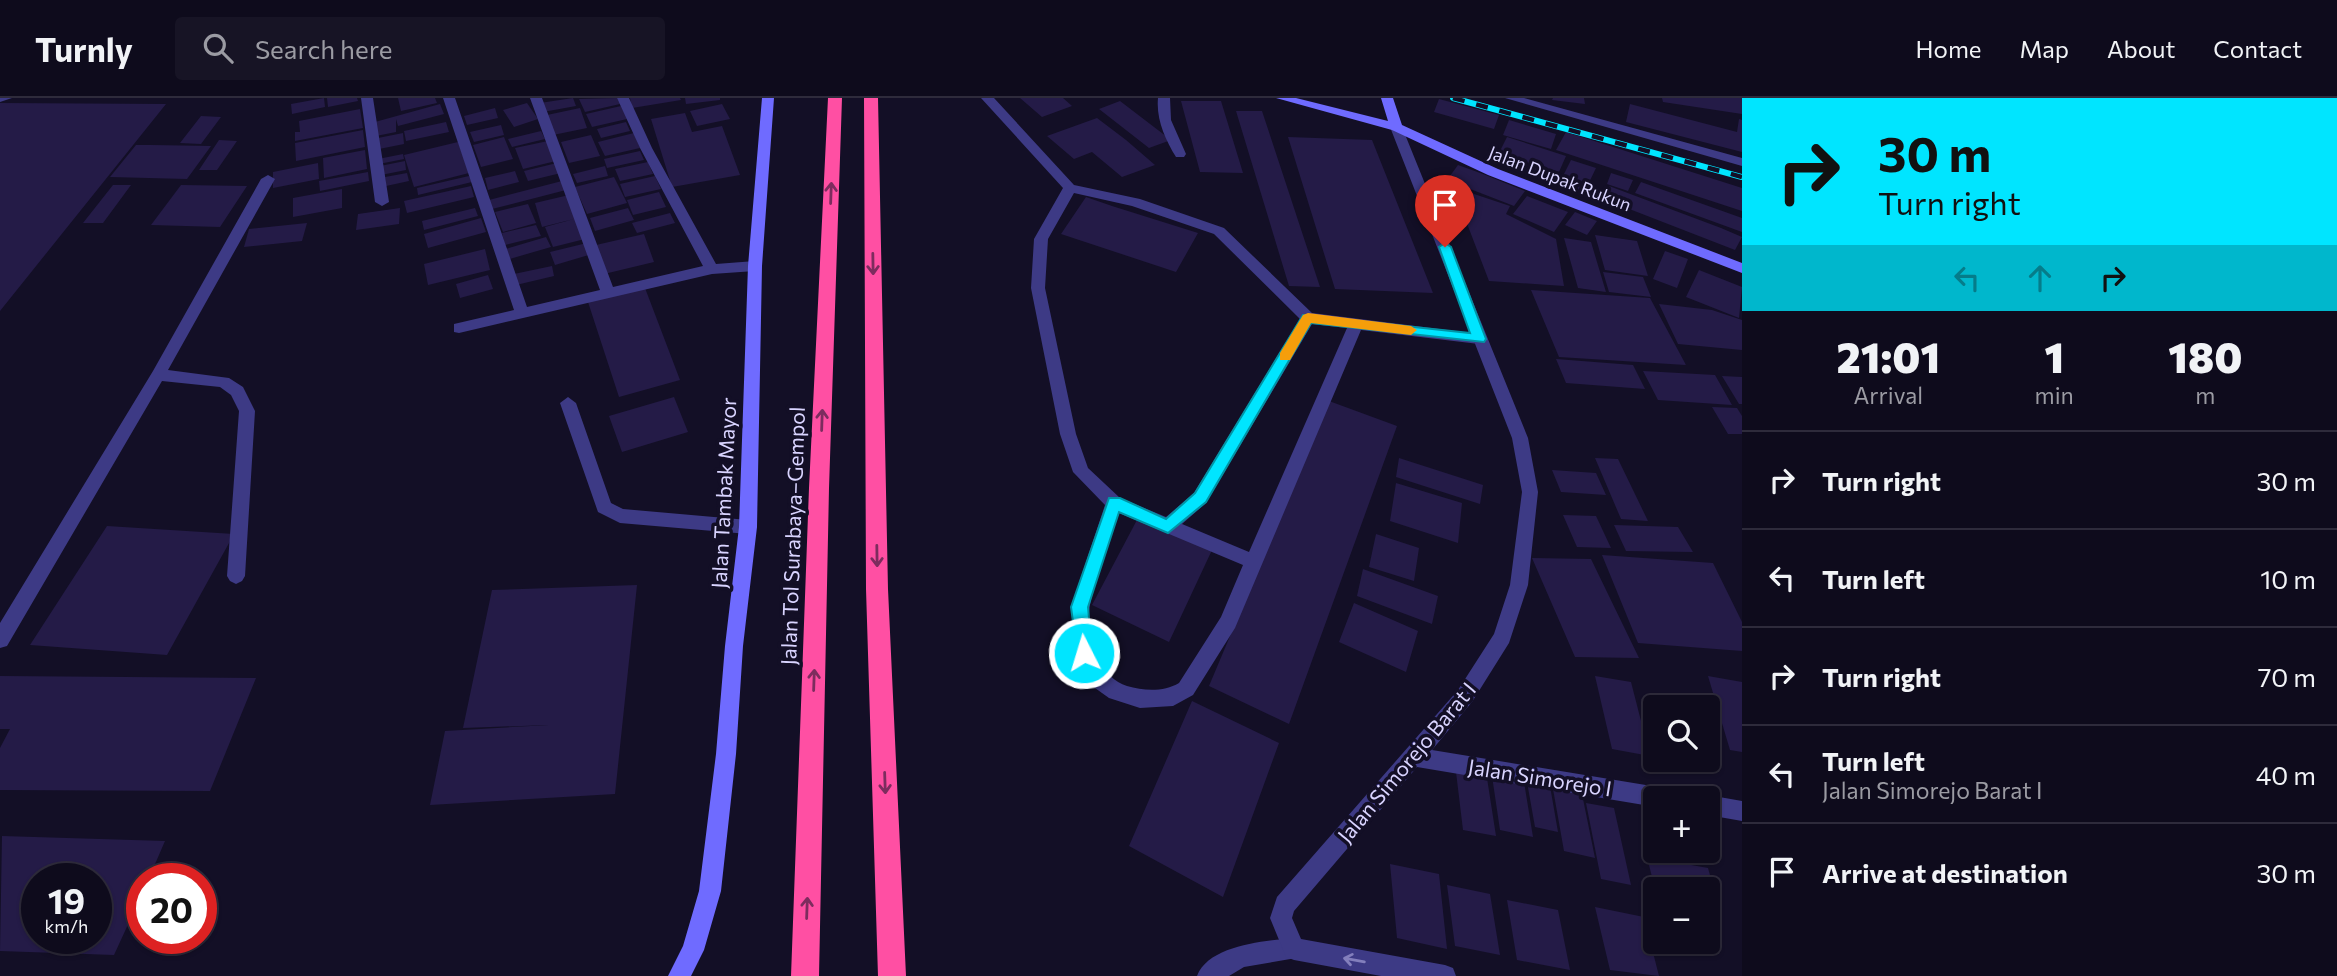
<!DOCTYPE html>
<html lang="en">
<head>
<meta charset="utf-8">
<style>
	body { margin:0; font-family:Commissioner,sans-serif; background:#171425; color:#f1f3f6; height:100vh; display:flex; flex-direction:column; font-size:26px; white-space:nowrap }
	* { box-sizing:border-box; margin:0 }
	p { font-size:23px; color:#9b9ba3 }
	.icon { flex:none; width:38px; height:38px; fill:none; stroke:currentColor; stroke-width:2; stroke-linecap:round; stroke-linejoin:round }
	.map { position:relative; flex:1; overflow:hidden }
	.panel { display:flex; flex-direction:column; background:#0e0b1c; width:595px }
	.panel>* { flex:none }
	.banner { background:#00e5ff; color:#111; overflow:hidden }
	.fabs { position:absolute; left:1643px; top:597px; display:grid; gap:14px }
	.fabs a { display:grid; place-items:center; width:77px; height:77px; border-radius:7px; background:#0e0b1c; box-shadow:0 2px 5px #0004,0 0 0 2px #2e2b3b; font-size:35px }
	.speed { position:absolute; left:21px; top:765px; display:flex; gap:14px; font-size:35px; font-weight:700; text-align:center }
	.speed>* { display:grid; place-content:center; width:91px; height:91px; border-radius:50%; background:#0e0b1c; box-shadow:0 2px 5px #0004,0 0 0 2px #2e2b3b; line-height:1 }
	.speed small { font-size:18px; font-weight:400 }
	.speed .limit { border:10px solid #d22; background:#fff; color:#111 }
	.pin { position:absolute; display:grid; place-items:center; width:60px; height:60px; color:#fff; margin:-72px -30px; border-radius:50% 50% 50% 0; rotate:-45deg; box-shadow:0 0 7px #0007 }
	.pin .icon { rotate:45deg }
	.me { position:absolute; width:77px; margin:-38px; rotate:355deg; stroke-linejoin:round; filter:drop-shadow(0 0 5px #0008) }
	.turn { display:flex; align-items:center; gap:24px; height:147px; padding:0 21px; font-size:32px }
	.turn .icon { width:91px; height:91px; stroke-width:2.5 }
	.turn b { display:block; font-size:49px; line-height:60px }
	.lanes { display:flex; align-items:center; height:66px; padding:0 21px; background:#0003; justify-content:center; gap:35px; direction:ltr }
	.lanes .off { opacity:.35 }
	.eta { display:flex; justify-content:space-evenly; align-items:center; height:119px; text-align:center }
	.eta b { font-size:42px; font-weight:800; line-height:49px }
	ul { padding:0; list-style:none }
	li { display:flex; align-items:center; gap:21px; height:98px; padding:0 21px; border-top:2px solid #2e2b3b }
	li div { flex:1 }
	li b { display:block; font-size:26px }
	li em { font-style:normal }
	header { display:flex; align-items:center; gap:42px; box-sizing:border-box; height:98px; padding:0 35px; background:#0e0b1c; border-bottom:2px solid #2e2b3b }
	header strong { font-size:33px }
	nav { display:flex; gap:38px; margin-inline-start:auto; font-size:24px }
	.search { width:490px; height:63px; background:#171425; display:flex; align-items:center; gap:18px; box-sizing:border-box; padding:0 24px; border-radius:7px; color:#9b9ba3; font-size:26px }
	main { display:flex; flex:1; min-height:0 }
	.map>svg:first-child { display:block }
	.building { fill:#241b47; fill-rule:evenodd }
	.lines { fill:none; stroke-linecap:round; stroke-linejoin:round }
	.lane { fill:#3d3a85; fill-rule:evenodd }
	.street { fill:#3d3a85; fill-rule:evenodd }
	.secondary { fill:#6f6bff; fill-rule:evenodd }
	.highway { fill:#ff4fa3; fill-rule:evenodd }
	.rail-casing { stroke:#00e5ff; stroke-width:6 }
	.rail { stroke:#130f26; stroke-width:4.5; stroke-dasharray:12; stroke-linecap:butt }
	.oneway { stroke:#7d2c5e }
	.oneway2 { stroke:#837fbc }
	.route { fill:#00e5ff; stroke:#0095a6; stroke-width:2 }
	.slow { fill:#f59e0b }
	.labels { text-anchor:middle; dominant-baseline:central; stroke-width:7; stroke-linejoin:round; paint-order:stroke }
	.far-street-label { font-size:18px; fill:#d9d4ff; stroke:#130f26 }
	.street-label { font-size:21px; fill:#d9d4ff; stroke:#130f26 }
</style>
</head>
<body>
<header>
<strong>Turnly</strong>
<div class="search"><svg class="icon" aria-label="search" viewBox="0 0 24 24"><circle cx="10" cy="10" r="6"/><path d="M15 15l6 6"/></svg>Search here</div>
<nav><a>Home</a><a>Map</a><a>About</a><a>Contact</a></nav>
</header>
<main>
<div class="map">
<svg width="1742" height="878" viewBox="0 0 1742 878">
	<rect width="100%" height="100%" fill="#130f26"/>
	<path class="building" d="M324,0L325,9L292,16L291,6Z
		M327,0H357L358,3L328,9Z
		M398,0H435L437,5L401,13Z
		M573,0L576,8L543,14L540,5Z
		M617,0L620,6L585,14L579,1Z
		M630,0H680L681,2L632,10Z
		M685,0H720V2L686,6Z
		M1020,0H1063L1072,8L1042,19Z
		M1553,0H1584L1585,6L1552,2Z
		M1662,0H1742V16L1663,4Z
		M1439,1L1499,17L1494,31L1434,14Z
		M1120,3L1171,42L1149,50L1099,11Z
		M1181,3H1221L1243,75L1200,74Z
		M0,5L166,6L0,213Z
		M527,5L538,21L514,29L503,12Z
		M440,6L444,16L398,28L396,21V34L376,38L375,24Z
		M722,6L730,21L697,28L690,13Z
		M1630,6L1737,34L1739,21L1742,22V54L1626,24Z
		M621,8L627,21L592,29L586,16Z
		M495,10L498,20L467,27L464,18Z
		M580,10L587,30L553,37L547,17Z
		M360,11L363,30L295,43V34H300L299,23Z
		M1236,13H1262L1320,189L1289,188Z
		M685,15L692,34L722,28L740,77L672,89L651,21Z
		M201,18L221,19L201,46L180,45Z
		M1097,20L1126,42L1155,67L1122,79L1092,54L1074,61L1047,38Z
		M1509,22L1556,36L1551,51L1503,37Z
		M446,24L449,34L406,43L404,33Z
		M626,24L630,33L601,40L597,31Z
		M501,27L504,37L474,44L470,34Z
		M363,32L365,49L296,63L295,45Z
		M541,33L545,41L512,49L508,41Z
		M1566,34L1742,90V113L1556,52Z
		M403,35L404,46L379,51L378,40Z
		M634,35L640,50L605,58L598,44Z
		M591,37L600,58L569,65L561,44Z
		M504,39L513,61L481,69L473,47Z
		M1288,39L1372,42L1433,195L1335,191Z
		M1507,39L1566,58L1555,83L1495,63Z
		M219,42L237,43L217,72H199Z
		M548,43L556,63L523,71L515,50Z
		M458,44L469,75L414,89L404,57Z
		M136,47H151L211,48L187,81L110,79Z
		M365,52L367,71L324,80L323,60Z
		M640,53L644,62L607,70L604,61Z
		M403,56L404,61L379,66L378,61Z
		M1571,62L1596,70L1584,95L1559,86Z
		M405,63L406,72L381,77L380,68Z
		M648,64L653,76L620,83L615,71Z
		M318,65L319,81L273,90V74Z
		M557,65L561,75L528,83L524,73Z
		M1458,67L1483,76L1525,93L1514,108L1447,82Z
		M605,68L608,78L577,85L573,76Z
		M515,73L519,84L488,92L485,80Z
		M368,74L369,83L320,93L319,83Z
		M407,75L409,83L386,88L385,79Z
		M1611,75L1633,82L1628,93L1607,86Z
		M469,78L472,84L418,97L417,90Z
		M655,78L661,91L625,99L620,86Z
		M614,79L627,105L587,116L575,89Z
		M562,83L566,92L492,111L489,102Z
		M1641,84L1742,120V134L1635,95Z
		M113,87H131L103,125H83Z
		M181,87L247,88L220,129L151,127Z
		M471,88L474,99L407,115L404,103Z
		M1609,88L1721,130L1742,139L1735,152L1601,100Z
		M1453,89L1510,108L1506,116L1556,141L1564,188L1489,183Z
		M342,91V110L293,119V100Z
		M659,94L666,109L633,117L627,102Z
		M569,97L589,140L553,149L545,129L574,121L542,129L535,105Z
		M1527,98L1568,114L1554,134L1513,116Z
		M1086,99L1112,108L1198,135L1176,174L1061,136Z
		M528,106L536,125L503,134L495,114Z
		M400,110L399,126L356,132L358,116Z
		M475,110L478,118L424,132L422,123Z
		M628,110L634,122L595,133L590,120Z
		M1575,114L1597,123L1587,137L1565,127Z
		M670,115L675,125L637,135L632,125Z
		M481,120L486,134L428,150L424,136Z
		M307,125L302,143L244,149L249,131Z
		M536,127L541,138L505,147L502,135Z
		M644,136L654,164L604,176L596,147Z
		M1595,137L1637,143L1648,178L1605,172Z
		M546,139L551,149L506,162L502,152Z
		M1564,140L1591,144L1606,194L1578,190Z
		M587,145L592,156L555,167L550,154Z
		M485,151L490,172L428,187L424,166Z
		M1665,153L1688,161L1677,190L1653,181Z
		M552,168L554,178L516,187L514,176Z
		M1699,172L1742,189L1739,220L1686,199Z
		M1603,174L1643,179L1651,199L1609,194Z
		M488,177L493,191L460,200L456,186Z
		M645,190L680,282L619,299L588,204Z
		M1531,192L1650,200L1686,267L1559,259Z
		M1659,206L1712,212L1742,222V252L1678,246Z
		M1556,261L1633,267L1645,291L1566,285Z
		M1643,273L1715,277L1732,307L1658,302Z
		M1722,278L1742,279V306H1739Z
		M674,299L688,334L622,354L609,318Z
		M1329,303L1397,328L1289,626L1209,588Z
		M1712,309L1737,310L1742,318V336H1728Z
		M1399,360L1483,387L1480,406L1396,379Z
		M1595,360L1618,361L1648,423L1621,421Z
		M1552,372L1596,375L1606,397L1561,394Z
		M1396,385L1462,405L1458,445L1390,423Z
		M1563,417L1596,418L1611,450L1577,449Z
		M1138,420L1212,452L1169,544L1092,507Z
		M1614,427L1678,429L1693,454L1626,453Z
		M107,428L234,436L167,557L30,547Z
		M1376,436L1419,450L1414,483L1369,469Z
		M1602,457L1713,465L1742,524V553L1638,545Z
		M1532,460L1591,461L1639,560L1575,559Z
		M1363,471L1438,498L1432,526L1357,498Z
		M637,487L615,696L430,707L445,633L549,627L463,630L492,492Z
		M1354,505L1418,533L1406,574L1339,544Z
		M0,578L256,580L210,693L0,692V650L10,631H0Z
		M1595,578L1631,584L1650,658L1612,651Z
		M1708,578L1742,584V654L1730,652Z
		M1192,603L1279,645L1223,799L1129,748Z
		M1708,610L1711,611L1722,646L1708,643Z
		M1456,674L1487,680L1496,738L1463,732Z
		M1492,678L1524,684L1533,739L1500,732Z
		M1527,684L1550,688L1558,734L1535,729Z
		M1553,691L1582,696L1595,760L1564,753Z
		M1586,705L1614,710L1631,787L1601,781Z
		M2,738L165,743L149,780H142V796L114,857L0,853ZM37,780H96V840H37Z
		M1647,759L1708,770L1718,806L1708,804V791H1655Z
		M1390,766L1439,776L1447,851L1397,840Z
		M1447,787L1490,796L1500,857L1455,848Z
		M1507,802L1558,812L1570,872L1517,862Z
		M1595,809L1644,819L1659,878L1610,872Z"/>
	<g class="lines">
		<path class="lane" d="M0,0H12L0,4Z
			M981,0H994L1074,87L1140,101L1224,130L1312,215L1479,236L1487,241L1479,246L1361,232L1235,530L1193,597L1173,608L1140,610L1109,600L1095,590L1075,555L1071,509L1105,407L1073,374L1060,336L1031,190L1034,141L1063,90ZM1074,95L1132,108L1214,136L1300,221L1194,395L1166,419L1120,400L1088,370L1076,336L1045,190L1048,141ZM1312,226L1347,230L1249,454L1182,426L1206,405ZM1119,415L1243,467L1221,519L1179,585C1164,594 1144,593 1127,588C1098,580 1085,535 1090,507C1095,476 1110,445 1119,415Z
			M1158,0H1170L1171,22L1186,56L1184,59H1176C1165,41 1156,21 1158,0Z
			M268,77L275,81L168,272L229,280L243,289L255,313L245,478L242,483L236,486L230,483L227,478L239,313L231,297L220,289L162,283L7,548L0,550V525L153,273L261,81Z
			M568,299L576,305L611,405L623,411L748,422L754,424L757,429L754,434L748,436L620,425L598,414L560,305Z
			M1294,840L1302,843L1305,851L1302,859L1244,869L1229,878H1197C1209,847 1265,843 1294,840Z"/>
		<path class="street" d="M361,0H373L389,104L382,108L375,104Z
			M443,0H455L527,209L600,192L530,0H542L613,189L703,168L640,50L617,0H629L652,50L716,166L755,163L762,168L755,173L712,176L459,235L454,234V226L514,212Z
			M1505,0H1524L1742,60V68Z
			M1396,25L1402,29L1528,340L1538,394L1528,487L1509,545L1472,604L1432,652L1664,690L1671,693L1674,700H1656V709L1417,669L1294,813L1292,820L1301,841L1445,867L1453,870L1456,878H1381L1294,862L1286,859L1270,820L1277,799L1458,592L1494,536L1510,487L1522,394L1512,340L1390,29Z
			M1708,697L1742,703V723L1708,717V700H1701Z"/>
		<path class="secondary" d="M762,0H774L762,168L757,429L743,548L736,656L721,793L704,852L691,878H668L683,848L699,793L716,656L725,548L739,429L748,168Z
			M1276,0H1296L1388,23L1381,0H1393L1402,27L1498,71L1742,165V175L1488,77L1392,32Z"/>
		<path class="highway" d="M828,0H842L829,390L819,878H791L809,390Z
			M864,0H878L888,491L906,878H878L866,491Z"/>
		<g class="rail-casing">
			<path id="rail" d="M1453,0L1742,79"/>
		</g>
		<use href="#rail" class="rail"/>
	</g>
	<defs><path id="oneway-shaft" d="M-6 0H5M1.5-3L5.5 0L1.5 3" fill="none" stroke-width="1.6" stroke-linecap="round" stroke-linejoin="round" transform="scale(1.75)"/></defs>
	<g class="oneway">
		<use href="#oneway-shaft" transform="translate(831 95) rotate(-88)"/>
		<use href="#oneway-shaft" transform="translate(873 166) rotate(89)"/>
		<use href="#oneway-shaft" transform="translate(822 322) rotate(-88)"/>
		<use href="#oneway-shaft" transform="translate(877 458) rotate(89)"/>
		<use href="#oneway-shaft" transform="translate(814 582) rotate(-88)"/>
		<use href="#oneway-shaft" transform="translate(885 685) rotate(88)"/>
		<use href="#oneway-shaft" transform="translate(807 810) rotate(-88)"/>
	</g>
	<use class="oneway2" href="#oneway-shaft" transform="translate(1354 862) rotate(-170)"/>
	<path class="route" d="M1445,145L1451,149L1486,241L1484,244L1311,225L1206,404L1168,435L1119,414L1088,509L1092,555L1090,561H1078L1071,509L1109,400H1120L1166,421L1195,395L1303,217L1470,235L1439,149Z"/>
	<path class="slow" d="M1308,215L1411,228L1417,232L1411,237L1311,225L1290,262H1280V255L1303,217Z"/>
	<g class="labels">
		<g class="far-street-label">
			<text transform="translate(1560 80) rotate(21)">Jalan Dupak Rukun</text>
		</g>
		<g class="street-label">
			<text transform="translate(723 395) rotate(-87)">Jalan Tambak Mayor</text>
			<text transform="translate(792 438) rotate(-88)">Jalan Tol Surabaya–Gempol</text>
			<text transform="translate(1406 664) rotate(-50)">Jalan Simorejo Barat I</text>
			<text transform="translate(1540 679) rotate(9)">Jalan Simorejo I</text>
		</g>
	</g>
</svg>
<div class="fabs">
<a><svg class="icon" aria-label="search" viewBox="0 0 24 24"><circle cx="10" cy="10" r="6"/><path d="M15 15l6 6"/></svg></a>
<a>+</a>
<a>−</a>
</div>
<div class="speed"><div>19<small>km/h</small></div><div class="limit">20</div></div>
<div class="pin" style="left:1445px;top:149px;background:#d93025"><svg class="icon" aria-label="arrive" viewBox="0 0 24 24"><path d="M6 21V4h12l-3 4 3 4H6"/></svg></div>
<svg class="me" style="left:1084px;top:555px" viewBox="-20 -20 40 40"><circle r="17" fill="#00e5ff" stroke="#fff" stroke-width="3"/><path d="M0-11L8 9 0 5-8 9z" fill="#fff"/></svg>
</div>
<section class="panel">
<div class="banner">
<div class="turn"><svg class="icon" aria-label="right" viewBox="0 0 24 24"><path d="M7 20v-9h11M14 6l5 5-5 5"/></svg><div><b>30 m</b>Turn right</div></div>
<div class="lanes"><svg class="icon off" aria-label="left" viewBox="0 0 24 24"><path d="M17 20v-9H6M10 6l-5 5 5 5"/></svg><svg class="icon off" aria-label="ahead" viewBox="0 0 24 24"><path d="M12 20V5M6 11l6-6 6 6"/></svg><svg class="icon" aria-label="right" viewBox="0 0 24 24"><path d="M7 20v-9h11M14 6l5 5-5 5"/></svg></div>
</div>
<div class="eta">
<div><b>21:01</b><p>Arrival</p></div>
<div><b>1</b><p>min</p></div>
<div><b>180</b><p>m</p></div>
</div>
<ul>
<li><svg class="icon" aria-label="right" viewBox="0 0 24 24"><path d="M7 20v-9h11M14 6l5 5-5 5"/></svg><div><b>Turn right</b></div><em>30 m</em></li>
<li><svg class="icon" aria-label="left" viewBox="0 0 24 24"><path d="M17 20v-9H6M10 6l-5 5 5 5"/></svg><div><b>Turn left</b></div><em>10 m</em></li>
<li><svg class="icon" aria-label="right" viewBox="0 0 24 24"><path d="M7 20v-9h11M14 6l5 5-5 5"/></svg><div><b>Turn right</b></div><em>70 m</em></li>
<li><svg class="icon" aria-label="left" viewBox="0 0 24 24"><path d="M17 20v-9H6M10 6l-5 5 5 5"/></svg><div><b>Turn left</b><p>Jalan Simorejo Barat I</p></div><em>40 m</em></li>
<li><svg class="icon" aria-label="arrive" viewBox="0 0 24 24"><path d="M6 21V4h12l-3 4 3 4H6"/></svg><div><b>Arrive at destination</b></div><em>30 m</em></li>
</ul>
</section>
</main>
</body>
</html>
